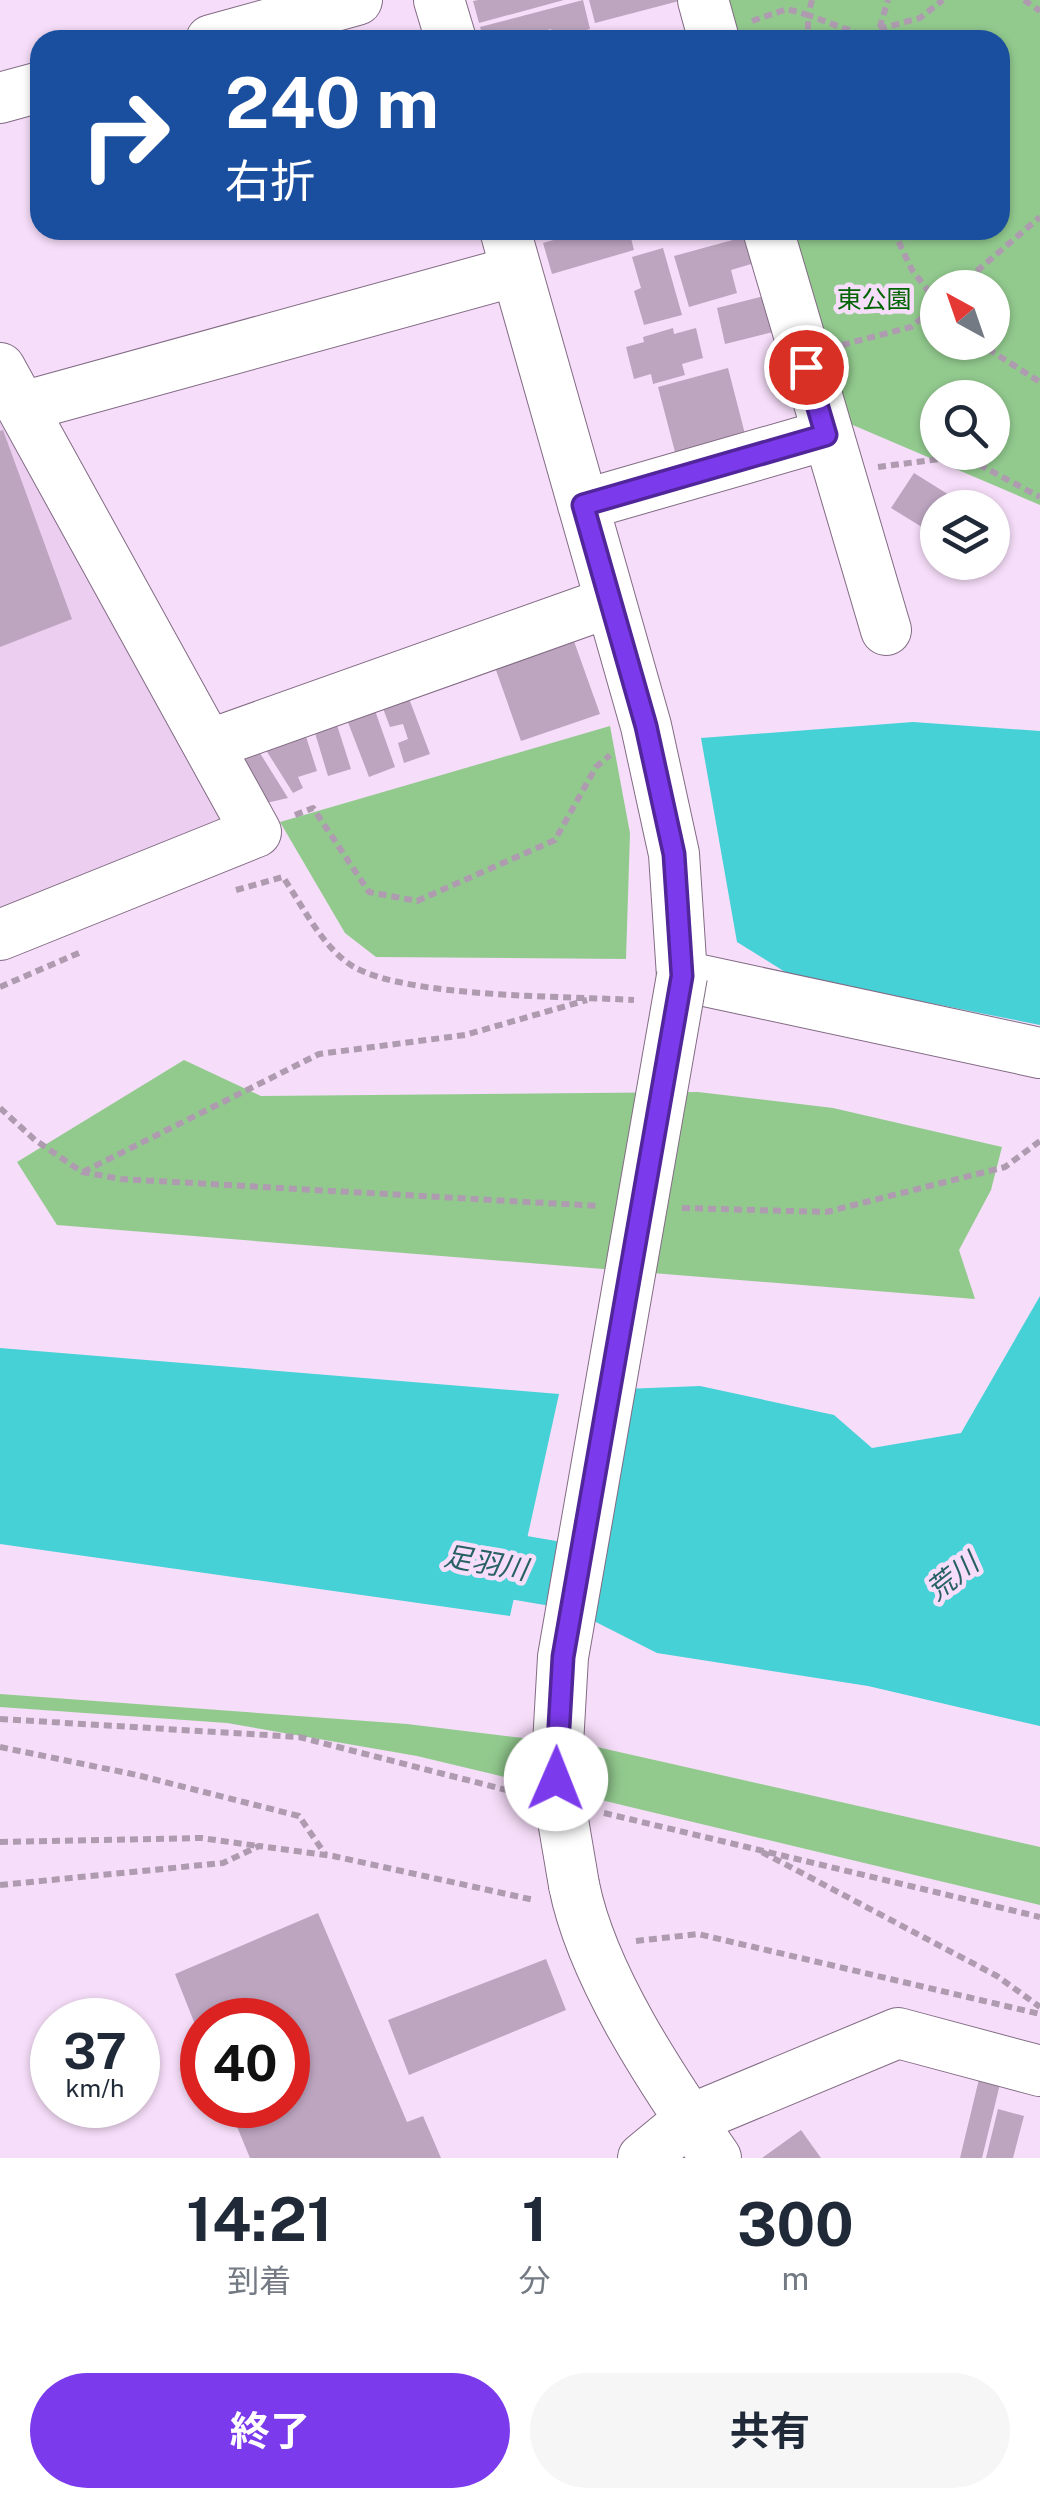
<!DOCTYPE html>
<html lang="ja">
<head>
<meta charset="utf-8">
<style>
	body { margin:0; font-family:"Public Sans","Noto Sans JP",sans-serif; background:#f6f6f7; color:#1f2937; height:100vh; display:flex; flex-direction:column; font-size:38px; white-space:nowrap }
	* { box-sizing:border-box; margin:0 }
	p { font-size:32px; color:#747a83 }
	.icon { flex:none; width:55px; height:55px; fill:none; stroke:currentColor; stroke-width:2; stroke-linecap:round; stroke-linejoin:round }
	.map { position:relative; height:2158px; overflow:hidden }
	.details { display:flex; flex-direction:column; background:#fff; flex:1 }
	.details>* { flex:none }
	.hud { position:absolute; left:30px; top:30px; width:980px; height:210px; border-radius:30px; box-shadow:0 2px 8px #0004; background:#1a4fa0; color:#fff; overflow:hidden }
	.needle { width:65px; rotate:320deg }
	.buttons { position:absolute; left:920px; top:270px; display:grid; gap:20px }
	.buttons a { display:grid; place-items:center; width:90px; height:90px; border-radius:50%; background:#fff; box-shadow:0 2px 8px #0004; font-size:50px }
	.speed { position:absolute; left:30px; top:1998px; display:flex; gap:20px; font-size:50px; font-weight:700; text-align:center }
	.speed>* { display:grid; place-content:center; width:130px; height:130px; border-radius:50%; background:#fff; box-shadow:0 2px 8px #0004; line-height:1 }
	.speed small { font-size:25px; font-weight:400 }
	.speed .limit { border:15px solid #d22; background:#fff; color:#111 }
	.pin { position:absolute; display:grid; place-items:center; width:85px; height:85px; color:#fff; margin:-42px; border:5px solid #fff; border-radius:50%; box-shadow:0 2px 10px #0007 }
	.me { position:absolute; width:110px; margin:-55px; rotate:1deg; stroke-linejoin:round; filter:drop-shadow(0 0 8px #0008) }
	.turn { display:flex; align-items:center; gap:35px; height:210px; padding:0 30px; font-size:45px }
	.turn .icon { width:130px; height:130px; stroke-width:2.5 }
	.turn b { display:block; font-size:70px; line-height:85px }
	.eta { display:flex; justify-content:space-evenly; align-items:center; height:170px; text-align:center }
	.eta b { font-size:60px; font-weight:700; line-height:70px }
	.action { display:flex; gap:20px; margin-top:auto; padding:20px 30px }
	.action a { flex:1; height:115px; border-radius:60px; background:#7c3aed; color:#fff; font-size:40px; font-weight:700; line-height:115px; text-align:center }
	.action a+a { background:#f6f6f7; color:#1f2937 }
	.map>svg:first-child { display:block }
	.built { fill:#eccef0 }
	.green { fill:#92ca8e; fill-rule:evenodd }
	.water { fill:#45d1d6 }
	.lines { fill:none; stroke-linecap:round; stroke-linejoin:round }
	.river { stroke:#45d1d6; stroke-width:65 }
	.building { fill:#bda5c0 }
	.minor-casing { stroke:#826b84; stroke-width:52 }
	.path { stroke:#ae9bb0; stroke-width:6; stroke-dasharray:8 5; stroke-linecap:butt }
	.minor { stroke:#fff; stroke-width:50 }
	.minor-bridge-casing { stroke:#826b84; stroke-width:52; stroke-linecap:butt }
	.minor-bridge { stroke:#fff; stroke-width:50 }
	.route-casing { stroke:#51269a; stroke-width:25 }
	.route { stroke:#7c3aed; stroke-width:18 }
	.labels { text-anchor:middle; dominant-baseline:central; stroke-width:9; stroke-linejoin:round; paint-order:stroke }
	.park-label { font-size:25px; fill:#006403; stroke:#f6ddf9 }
	.water-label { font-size:28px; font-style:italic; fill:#286163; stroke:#f6ddf9 }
</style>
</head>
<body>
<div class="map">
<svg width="1040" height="2158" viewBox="0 0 1040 2158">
	<rect width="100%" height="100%" fill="#f6ddf9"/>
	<path class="built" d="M0,409L229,824L0,921Z"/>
	<path class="green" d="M721,0H1040V505L841,420L787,230H1000V40H733ZM938,288H992V342H938ZM938,398H992V452H938Z
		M610,726L630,833L626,959L376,957L345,933L280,822Z
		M184,1060L261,1096L698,1092L833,1108L1002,1147L991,1190L959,1250L975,1299L57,1225L17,1162Z
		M0,1694L407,1724L597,1747L1040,1847V1905L417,1756L227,1723L0,1707Z"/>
	<path class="water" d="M913,722L1040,731V1025L790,975L737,942L701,738Z
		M1040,1296V1726L868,1686L657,1653L582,1615L624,1389L700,1386L834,1415L872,1448L961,1433Z
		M0,1348L559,1394L510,1616L0,1544Z"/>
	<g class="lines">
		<path class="river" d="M434,1553L638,1588"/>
	</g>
	<path class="building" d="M564,0L479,23L473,1L478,0Z
		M583,0L590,29L553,38L551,29L536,33L538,40H484L480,27Z
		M589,0H679V1L595,23Z
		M588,230H629L634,250L552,274L543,243Z
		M751,235L758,262L731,270L737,293L689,307L674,256Z
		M663,248L682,315L644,325L634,291L641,288L632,257Z
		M768,295L777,331L725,344L717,308Z
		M673,328L674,334L696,328L703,358L682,364L685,375L653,384L651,374L634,379L626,347L644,342L643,337Z
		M728,368L745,434L675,452L658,387Z
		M3,430L72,619L0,647V431Z
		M914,473L970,508H938V537L891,508Z
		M570,630L600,714L521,741L491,656Z
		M405,688L430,754L404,763L398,743L408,739L403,724L390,727L379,698Z
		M372,702L395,767L369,777L344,712Z
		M302,724L317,771L298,777L303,788L293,793L259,739Z
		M337,725L351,769L328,776L315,733Z
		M253,742L288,798L266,803L236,753Z
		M318,1913L407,2122L423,2116L441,2158H250L228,2105H288V2020H202V2042L175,1974Z
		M546,1959L566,2010L409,2075L388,2020Z
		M979,2079L1000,2084L982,2158H960Z
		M998,2109L1024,2116L1013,2158H986Z
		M801,2130L821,2158H762Z"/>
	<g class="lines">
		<g class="minor-casing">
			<path id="minor" d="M439,0L451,40
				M703,0L714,40
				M211,40L357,0
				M0,98L40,87
				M505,230L646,726L674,854L682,976L1040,1053
				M768,230L886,630
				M0,368L256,832L0,935
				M22,407L516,271
				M583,505L826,435
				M208,745L610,602
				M574,1885C592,1976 663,2082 716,2158
				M643,2158L689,2120L898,2033L1040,2071"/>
		</g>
		<path class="path" d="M812,0L808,15L876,40
			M1024,0L1040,11
			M752,21L787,9L808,15V40
			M879,29L920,18L943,0
			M876,40L888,0
			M893,230L912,270L938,303
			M957,288L1040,217
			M977,342L1040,382
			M842,345L911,327L938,304
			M878,467L963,456L1040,497
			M295,815L313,808L369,892L417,901L555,840L596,767L610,755
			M236,890L283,877C302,905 324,950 354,967C410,998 566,996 634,1000
			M0,987L81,952
			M0,1108L35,1140L82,1172L121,1179L599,1206
			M83,1172L319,1054L465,1035L587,1000
			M682,1208L826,1212L1005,1167L1040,1141
			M0,1719L299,1737L518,1793
			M0,1747L137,1775L299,1816L325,1854
			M604,1813L1040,1917
			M0,1842L201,1838L258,1846
			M762,1852L997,1976L1040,2007
			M0,1885L223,1863L259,1846L333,1856L534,1900
			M636,1941L698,1934L1040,2014"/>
		<use href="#minor" class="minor"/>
		<g class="minor-bridge-casing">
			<path id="minor-bridge" d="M574,1885L556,1779L563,1657L682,976"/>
		</g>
		<use href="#minor-bridge" class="minor-bridge"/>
	</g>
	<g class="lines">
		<g class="route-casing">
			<path id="route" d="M556,1779L563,1657L682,976L674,854L646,726L583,505L826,435L806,367"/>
		</g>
		<use href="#route" class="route"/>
	</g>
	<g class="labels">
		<g class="park-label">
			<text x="874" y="299">東公園</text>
		</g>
		<g class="water-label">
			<text transform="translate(486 1562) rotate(10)">足羽川</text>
			<text transform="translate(952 1576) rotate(-38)">荒川</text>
		</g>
	</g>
</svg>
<div class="buttons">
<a><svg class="needle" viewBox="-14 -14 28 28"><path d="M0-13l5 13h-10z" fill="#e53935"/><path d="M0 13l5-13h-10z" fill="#747a83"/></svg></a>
<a><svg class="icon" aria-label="search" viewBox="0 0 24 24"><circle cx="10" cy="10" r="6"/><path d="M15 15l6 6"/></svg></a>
<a><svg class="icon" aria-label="layers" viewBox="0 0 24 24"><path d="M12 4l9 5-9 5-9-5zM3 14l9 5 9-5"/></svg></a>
</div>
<div class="speed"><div>37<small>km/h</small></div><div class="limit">40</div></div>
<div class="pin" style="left:806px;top:367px;background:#d93025"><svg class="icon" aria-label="arrive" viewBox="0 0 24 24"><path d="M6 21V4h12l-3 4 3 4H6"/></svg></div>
<svg class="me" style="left:556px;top:1779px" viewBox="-20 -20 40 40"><circle r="19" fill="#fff"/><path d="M0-13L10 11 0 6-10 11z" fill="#7c3aed"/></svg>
<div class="hud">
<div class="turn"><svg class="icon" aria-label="right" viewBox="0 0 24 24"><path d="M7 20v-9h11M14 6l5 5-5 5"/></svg><div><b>240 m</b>右折</div></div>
</div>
</div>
<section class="details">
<div class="eta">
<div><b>14:21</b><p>到着</p></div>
<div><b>1</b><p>分</p></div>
<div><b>300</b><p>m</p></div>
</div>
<div class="action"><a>終了</a><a>共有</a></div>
</section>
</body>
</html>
